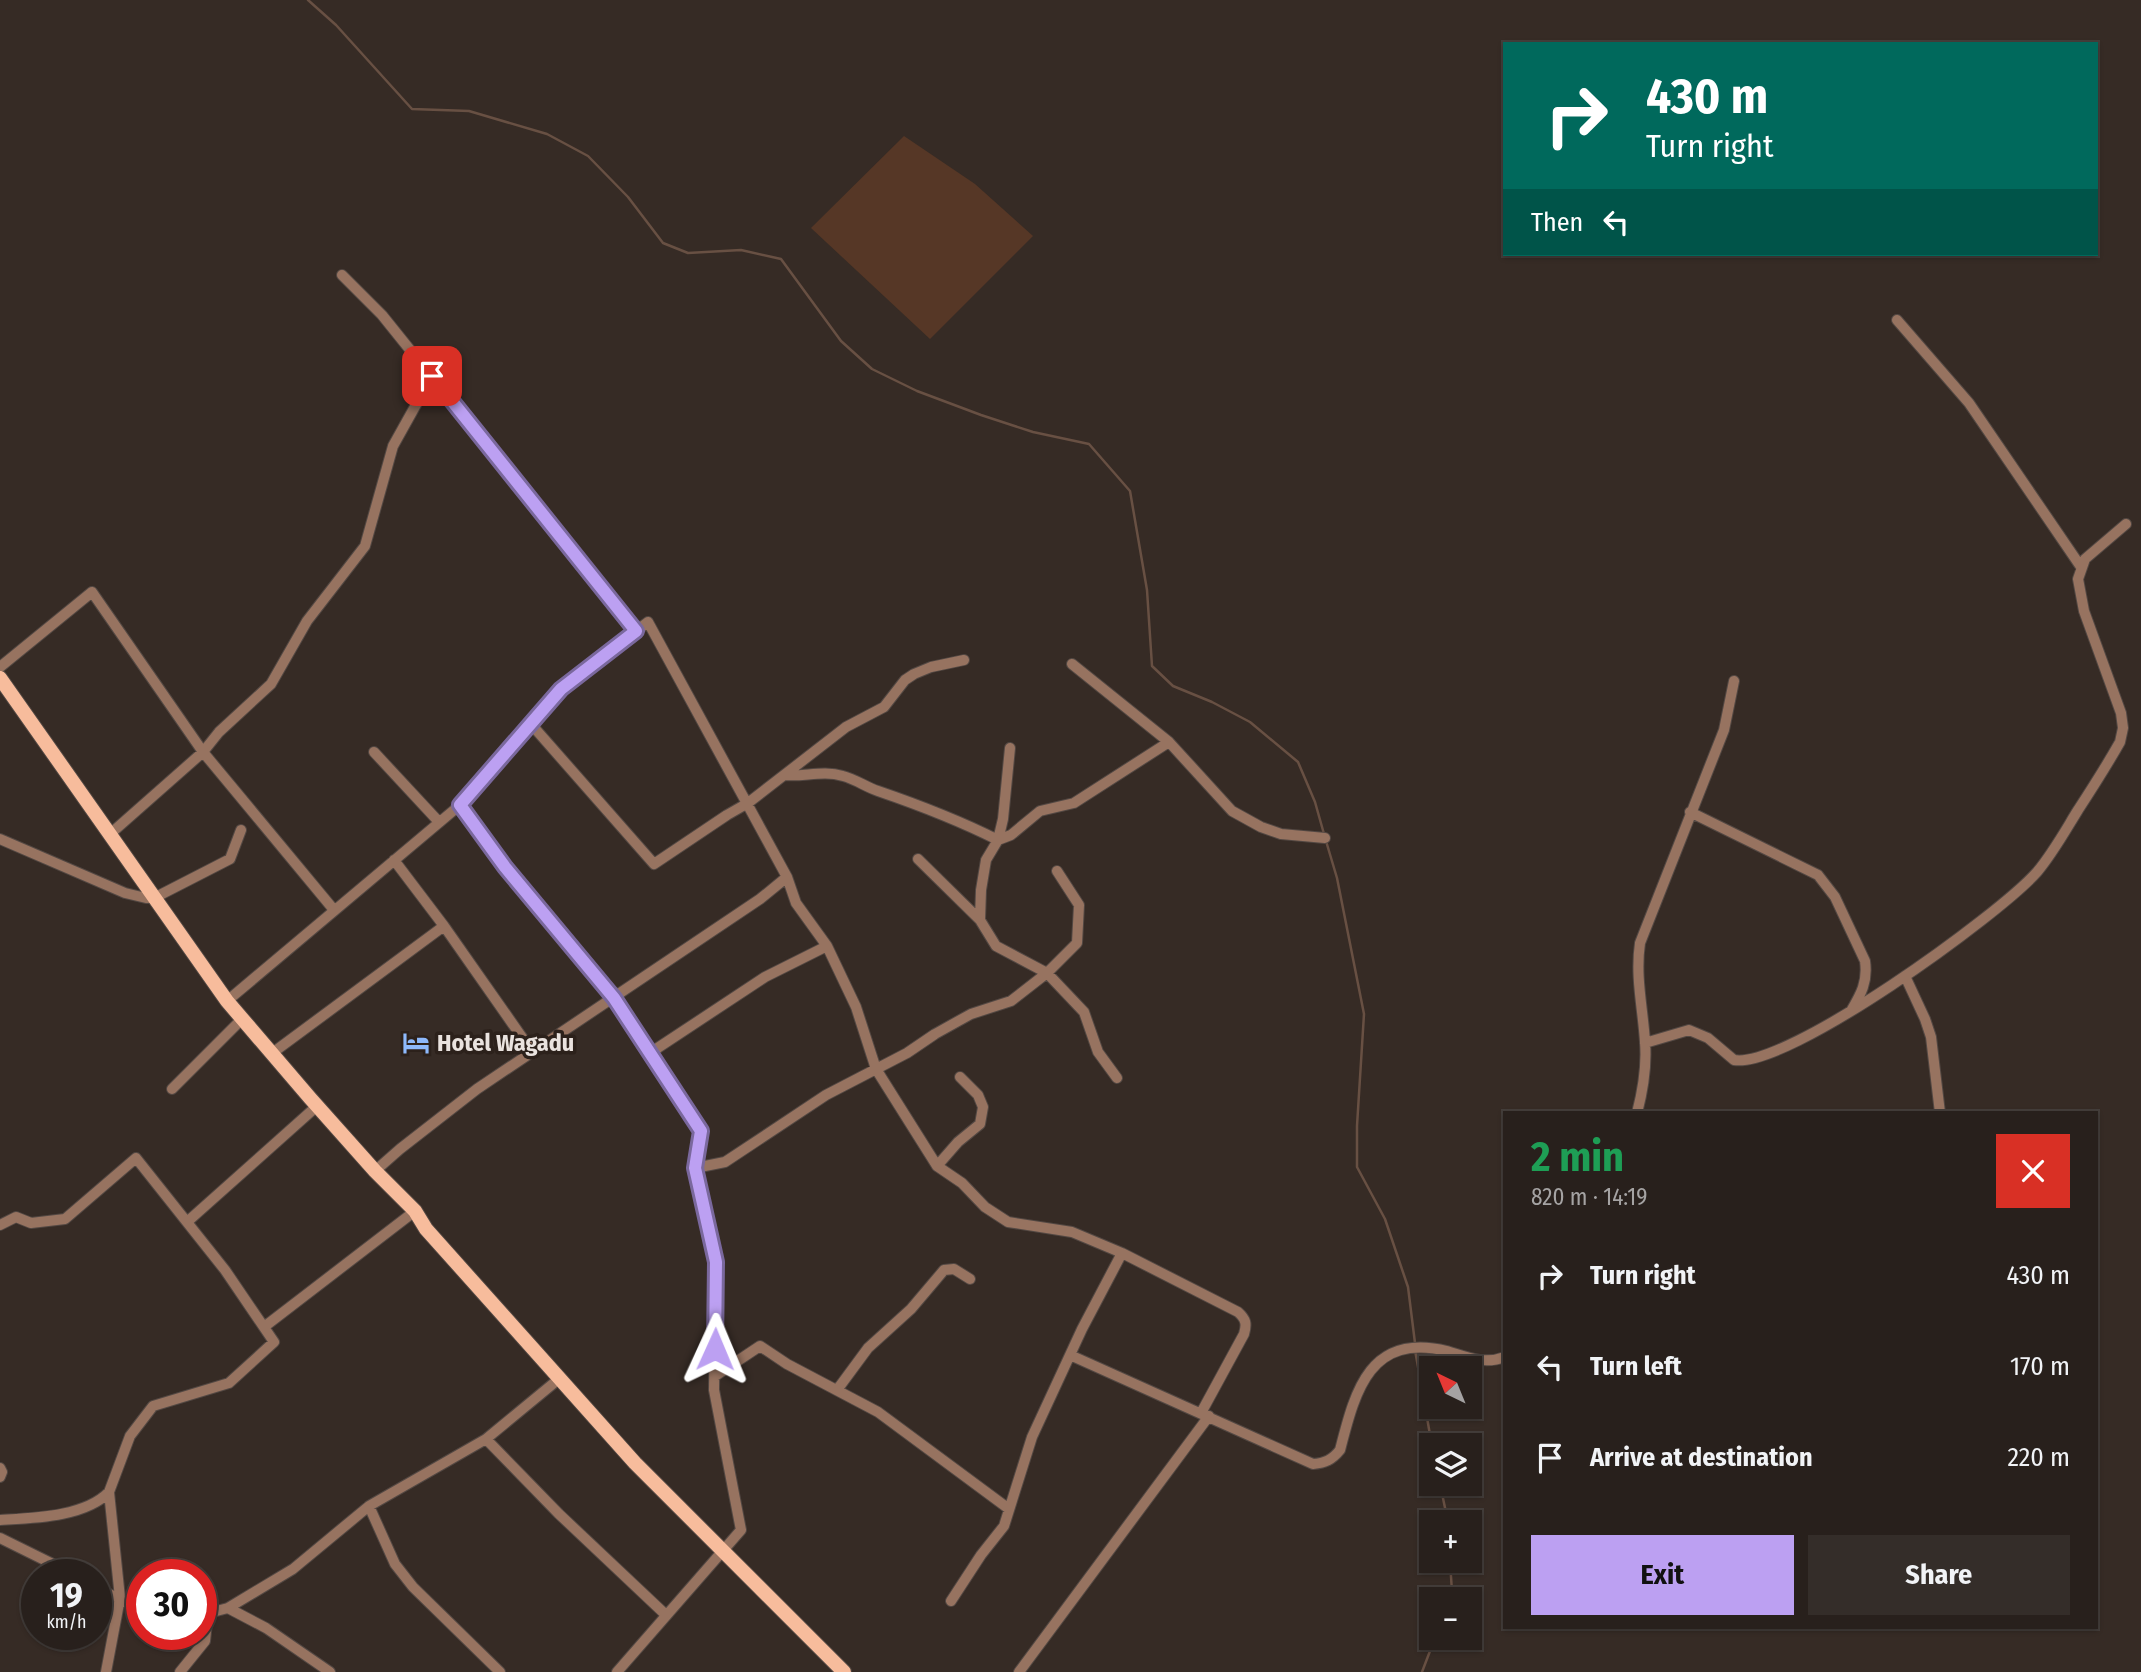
<!DOCTYPE html>
<html lang="en">
<head>
<meta charset="utf-8">
<style>
	body { margin:0; font-family:"Fira Sans Condensed",sans-serif; background:#342d29; color:#f1f3f6; height:100vh; display:flex; flex-direction:column; font-size:26px; white-space:nowrap }
	* { box-sizing:border-box; margin:0 }
	p { font-size:23px; color:#a5a3a3 }
	.icon { flex:none; width:38px; height:38px; fill:none; stroke:currentColor; stroke-width:2; stroke-linecap:round; stroke-linejoin:round }
	.map { position:relative; flex:1; overflow:hidden }
	.drawer { position:absolute; left:1503px; top:1111px; width:595px; height:518px; display:flex; flex-direction:column; background:#28201c; border-radius:0px; box-shadow:0 2px 5px #0004,0 0 0 2px #443e3b }
	.drawer>* { flex:none }
	.hud { position:absolute; left:1503px; top:42px; width:595px; height:214px; border-radius:0px; box-shadow:0 2px 5px #0004,0 0 0 2px #443e3b; background:#00695c; color:#fff; overflow:hidden }
	.needle { width:46px; rotate:317deg }
	.buttons { position:absolute; left:1419px; top:1356px; display:grid; gap:14px }
	.buttons a { display:grid; place-items:center; width:63px; height:63px; border-radius:0px; background:#28201c; box-shadow:0 2px 5px #0004,0 0 0 2px #443e3b; font-size:35px }
	.speed { position:absolute; left:21px; top:1559px; display:flex; gap:14px; font-size:35px; font-weight:700; text-align:center }
	.speed>* { display:grid; place-content:center; width:91px; height:91px; border-radius:50%; background:#28201c; box-shadow:0 2px 5px #0004,0 0 0 2px #443e3b; line-height:1 }
	.speed small { font-size:18px; font-weight:400 }
	.speed .limit { border:10px solid #d22; background:#fff; color:#111 }
	.pin { position:absolute; display:grid; place-items:center; width:60px; height:60px; color:#fff; margin:-30px; border-radius:14px; box-shadow:0 4px 10px #0006 }
	.me { position:absolute; width:77px; margin:-38px; rotate:1deg; stroke-linejoin:round; filter:drop-shadow(0 0 5px #0008) }
	.turn { display:flex; align-items:center; gap:24px; height:147px; padding:0 28px; font-size:32px }
	.turn .icon { width:91px; height:91px; stroke-width:2.5 }
	.turn b { display:block; font-size:49px; line-height:60px }
	.then { display:flex; align-items:center; height:66px; padding:0 28px; background:#0003; gap:14px; font-size:26px }
	.round { display:grid; place-items:center; flex:none; width:74px; height:74px; border-radius:0px; background:#342d29 }
	.headline { display:flex; align-items:center; justify-content:space-between; height:119px; padding:0 28px }
	h1 { font-size:42px; font-weight:700; line-height:52px; color:#1e9e55 }
	.primary-button { display:flex; gap:14px; margin-top:auto; padding:14px 28px }
	.primary-button a { flex:1; height:80px; border-radius:0px; background:#bca0f2; color:#111; font-size:28px; font-weight:700; line-height:80px; text-align:center }
	.primary-button a+a { background:#342d29; color:#f1f3f6 }
	ul { padding:0; list-style:none }
	li { display:flex; align-items:center; gap:21px; height:91px; padding:0 28px }
	li div { flex:1 }
	li b { display:block; font-size:26px }
	li em { font-style:normal }
	.map>svg:first-child { display:block }
	.green { fill:#563726 }
	.lines { fill:none; stroke-linecap:round; stroke-linejoin:round }
	.stream { stroke:#685043; stroke-width:2.5 }
	.minor-casing { stroke:#534843; stroke-width:12 }
	.major-casing { stroke:#534843; stroke-width:16 }
	.minor { stroke:#977360; stroke-width:10 }
	.major { stroke:#f7bc9c; stroke-width:14 }
	.route-casing { stroke:#7a689d; stroke-width:18 }
	.route { stroke:#bca0f2; stroke-width:12 }
	.labels { text-anchor:middle; dominant-baseline:central; stroke-width:7; stroke-linejoin:round; paint-order:stroke }
	.poi-label { font-size:24px; font-weight:bold; fill:#eae3df; stroke:#2c211b; text-anchor:start }
</style>
</head>
<body>
<div class="map">
<svg width="2141" height="1672" viewBox="0 0 2141 1672">
	<rect width="100%" height="100%" fill="#362b25"/>
	<path class="green" d="M904,136L975,184L1033,236L930,339L811,228Z"/>
	<g class="lines">
		<path class="stream" d="M308,0L336,25L412,109L469,111L547,134L588,156L628,197L663,243L688,253L741,250L781,259L841,341L872,369L917,391L981,415L1033,432L1089,444L1130,491L1147,590L1152,666L1173,686L1212,702L1250,722L1298,762L1315,802L1324,834
			M1326,841L1337,878L1364,1014L1357,1126V1167L1385,1219L1408,1287L1415,1343
			M1415,1350L1432,1446
			M1440,1484L1448,1522
			M1450,1600L1452,1592L1450,1561
			M1422,1672L1435,1638"/>
		<g class="minor-casing">
			<path id="minor" d="M342,275L382,315L636,631
				M1897,320L1969,403L2081,567
				M1072,664L1169,742L1232,811L1261,827L1281,834L1325,838
				M0,667L92,592L203,752L334,910
				M531,724L654,864L727,815L748,803L846,727L884,707L905,680L914,674L931,667L964,660
				M374,752L439,822
				M785,775C804,777 823,770 843,776C855,779 866,787 878,791C919,805 958,820 998,840L1011,835L1040,811L1074,803L1169,742
				M460,805L505,867L614,998L701,1131L695,1168L716,1262L714,1390L741,1530L617,1672
				M1690,812L1818,875L1835,897L1865,961C1868,982 1861,994 1851,1011
				M109,835L203,752L219,732L271,684L307,621L365,546L393,446L432,376
				M0,839L125,893L146,898H154L230,859L241,830
				M918,859L980,920L996,946L1047,973L1084,1012L1098,1052L1117,1078
				M394,860L444,926L533,1053
				M980,920L981,890L986,860L998,840L1003,819L1010,748
				M1905,976L1925,1019L1931,1037L1940,1113
				M227,1001L460,805L561,689L648,622L787,877L796,903L827,946L856,1007L876,1069L937,1166L962,1183L985,1207L1008,1222L1072,1232L1122,1253L1238,1312C1246,1319 1247,1324 1244,1334L1201,1413
				M1645,1043L1689,1030L1708,1038L1734,1060C1787,1069 1999,915 2037,872C2053,853 2065,831 2078,810C2093,787 2107,765 2120,742L2123,728L2121,713L2084,611L2078,579L2085,559L2126,524
				M650,1053L765,977L827,946
				M271,1054L444,926
				M172,1089L242,1019
				M1637,1113C1643,1090 1647,1066 1645,1042C1643,1009 1635,977 1640,943L1724,730L1734,681
				M937,1166L958,1142L980,1124L983,1107L978,1095L960,1077
				M695,1168L725,1162L826,1095L907,1053L935,1034L971,1014L1011,1001L1047,973L1077,943L1079,905L1057,871
				M375,1171L400,1149L477,1089L760,899L787,877
				M187,1222L317,1106
				M0,1225L16,1217L31,1223L65,1219L136,1158L225,1270L274,1342L229,1383L153,1406L130,1436L109,1492L120,1598L106,1672
				M264,1327L415,1211
				M1070,1355L1313,1464C1325,1463 1332,1460 1340,1450C1355,1392 1369,1332 1447,1351C1467,1357 1484,1365 1505,1357
				M715,1376L760,1346L787,1364L878,1412L1009,1509
				M837,1390L868,1348L911,1309L944,1270L954,1269L970,1279
				M486,1439L559,1514L666,1615
				M0,1468L2,1472L0,1477
				M369,1506L395,1564L413,1587L500,1672
				M0,1520C33,1518 85,1517 109,1492
				M0,1538L75,1575
				M96,1588L142,1609
				M951,1601L981,1555L1004,1526L1032,1437L1082,1329L1122,1253
				M228,1608L266,1628L330,1672
				M201,1615L228,1608L293,1569L369,1506L486,1439L560,1378
				M180,1672L205,1641L208,1614
				M1019,1672L1209,1416"/>
		</g>
		<g class="major-casing">
			<path id="major" d="M0,678L227,1001L310,1098L375,1171L415,1211L426,1229L635,1463L844,1672"/>
		</g>
		<use href="#minor" class="minor"/>
		<use href="#major" class="major"/>
	</g>
	<g class="lines">
		<g class="route-casing">
			<path id="route" d="M432,376L636,631L561,689L460,805L505,867L614,998L701,1131L695,1168L716,1262L715,1349"/>
		</g>
		<use href="#route" class="route"/>
	</g>
	<defs>
		<g id="hotel-bare" transform="scale(2.1)"><path d="M-6-4.5h1.5V1H6V5H4.5V3h-9V5H-6ZM-4 0a1.8 1.8 0 1 1 3.6 0ZM.5 0V-2.5h3Q6-2.5 6 0Z" fill="#8db9fc" stroke="#2c211b" stroke-width="2.5" paint-order="stroke"/></g>
	</defs>
	<g fill-rule="evenodd">
		<use href="#hotel-bare" x="416" y="1043"/>
	</g>
	<g class="labels">
		<g class="poi-label">
			<text x="437" y="1043">Hotel Wagadu</text>
		</g>
	</g>
</svg>
<div class="buttons">
<a><svg class="needle" viewBox="-14 -14 28 28"><path d="M0-13l5 13h-10z" fill="#e53935"/><path d="M0 13l5-13h-10z" fill="#a5a3a3"/></svg></a>
<a><svg class="icon" aria-label="layers" viewBox="0 0 24 24"><path d="M12 4l9 5-9 5-9-5zM3 14l9 5 9-5"/></svg></a>
<a>+</a>
<a>−</a>
</div>
<div class="speed"><div>19<small>km/h</small></div><div class="limit">30</div></div>
<div class="pin" style="left:432px;top:376px;background:#d93025"><svg class="icon" aria-label="arrive" viewBox="0 0 24 24"><path d="M6 21V4h12l-3 4 3 4H6"/></svg></div>
<svg class="me" style="left:715px;top:1349px" viewBox="-20 -20 40 40"><path d="M0-17L14 15 0 8-14 15z" fill="#bca0f2" stroke="#fff" stroke-width="4"/></svg>
<div class="hud">
<div class="turn"><svg class="icon" aria-label="right" viewBox="0 0 24 24"><path d="M7 20v-9h11M14 6l5 5-5 5"/></svg><div><b>430 m</b>Turn right</div></div>
<div class="then">Then<svg class="icon" aria-label="left" viewBox="0 0 24 24"><path d="M17 20v-9H6M10 6l-5 5 5 5"/></svg></div>
</div>
<section class="drawer">
<div class="headline"><div><h1>2 min</h1><p>820 m · 14:19</p></div><a class="round" style="background:#d93025;color:#fff"><svg class="icon" aria-label="close" viewBox="0 0 24 24"><path d="M6 6l12 12M18 6L6 18"/></svg></a></div>
<ul>
<li><svg class="icon" aria-label="right" viewBox="0 0 24 24"><path d="M7 20v-9h11M14 6l5 5-5 5"/></svg><div><b>Turn right</b></div><em>430 m</em></li>
<li><svg class="icon" aria-label="left" viewBox="0 0 24 24"><path d="M17 20v-9H6M10 6l-5 5 5 5"/></svg><div><b>Turn left</b></div><em>170 m</em></li>
<li><svg class="icon" aria-label="arrive" viewBox="0 0 24 24"><path d="M6 21V4h12l-3 4 3 4H6"/></svg><div><b>Arrive at destination</b></div><em>220 m</em></li>
</ul>
<div class="primary-button"><a>Exit</a><a>Share</a></div>
</section>
</div>
</body>
</html>
